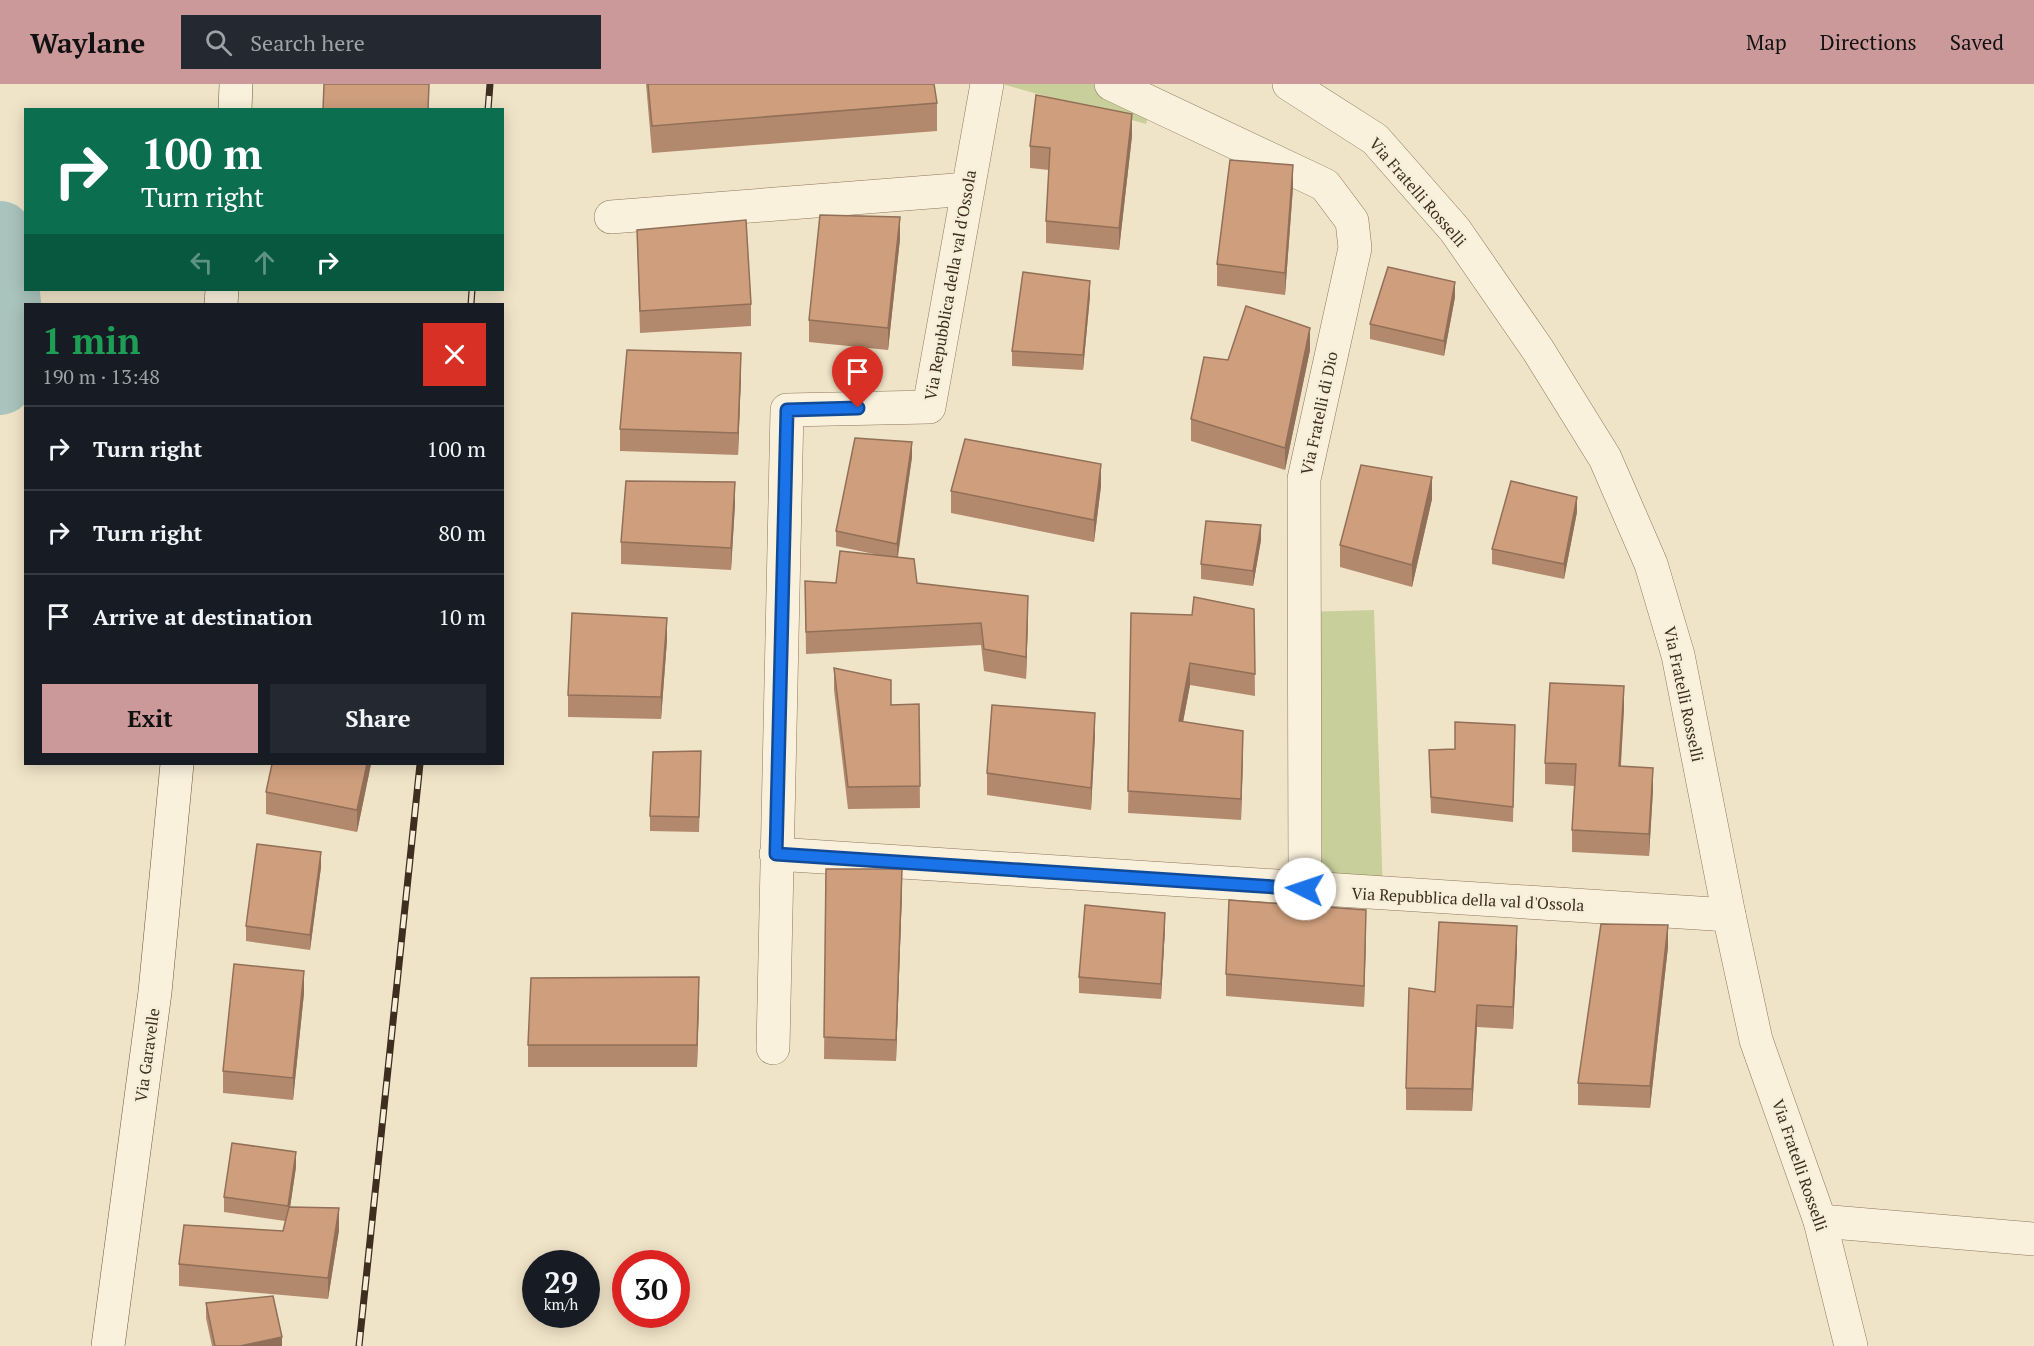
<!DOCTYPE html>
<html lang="en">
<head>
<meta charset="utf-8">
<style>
	body { margin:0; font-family:"PT Serif",serif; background:#242831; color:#f1f3f6; height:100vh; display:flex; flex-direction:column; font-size:22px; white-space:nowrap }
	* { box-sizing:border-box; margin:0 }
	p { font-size:20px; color:#9ea1a6 }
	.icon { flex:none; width:33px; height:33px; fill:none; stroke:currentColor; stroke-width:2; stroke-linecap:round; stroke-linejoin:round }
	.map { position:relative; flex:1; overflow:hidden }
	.panel { position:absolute; left:24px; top:219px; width:480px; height:462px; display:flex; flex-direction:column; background:#171b24; border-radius:0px; box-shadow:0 3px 15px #0003 }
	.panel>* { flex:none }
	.top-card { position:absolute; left:24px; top:24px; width:480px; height:183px; border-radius:0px; box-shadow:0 3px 15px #0003; background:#0b6e4f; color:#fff; overflow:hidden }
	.speed { position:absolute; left:522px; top:1166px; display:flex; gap:12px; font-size:30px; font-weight:700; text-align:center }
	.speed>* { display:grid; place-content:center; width:78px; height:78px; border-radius:50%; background:#171b24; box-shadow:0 3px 15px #0003; line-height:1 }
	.speed small { font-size:15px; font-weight:400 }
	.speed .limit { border:9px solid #d22; background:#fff; color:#111 }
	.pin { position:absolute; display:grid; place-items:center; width:51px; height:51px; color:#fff; margin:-62px -26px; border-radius:50% 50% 50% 0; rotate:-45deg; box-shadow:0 0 6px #0007 }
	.pin .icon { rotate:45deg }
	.me { position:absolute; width:66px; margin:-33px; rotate:274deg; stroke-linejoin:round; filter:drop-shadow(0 0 4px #0008) }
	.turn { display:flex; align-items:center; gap:21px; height:126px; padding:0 18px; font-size:27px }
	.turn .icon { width:78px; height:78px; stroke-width:2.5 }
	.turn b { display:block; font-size:42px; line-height:51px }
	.lanes { display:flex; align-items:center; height:57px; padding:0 18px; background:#0003; justify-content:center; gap:30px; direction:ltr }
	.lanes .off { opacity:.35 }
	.round { display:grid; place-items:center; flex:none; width:63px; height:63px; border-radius:0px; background:#242831 }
	.headline { display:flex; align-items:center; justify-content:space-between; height:102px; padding:0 18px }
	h1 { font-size:36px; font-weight:700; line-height:45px; color:#1e9e55 }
	.action { display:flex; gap:12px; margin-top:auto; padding:12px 18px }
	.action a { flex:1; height:69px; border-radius:0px; background:#cc999b; color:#111; font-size:24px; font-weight:700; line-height:69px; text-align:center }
	.action a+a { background:#242831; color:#f1f3f6 }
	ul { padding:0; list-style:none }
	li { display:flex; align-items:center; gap:18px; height:84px; padding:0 18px; border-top:2px solid #363941 }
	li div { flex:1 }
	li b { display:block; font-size:22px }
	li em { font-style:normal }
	header { display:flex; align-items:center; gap:36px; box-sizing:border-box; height:84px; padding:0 30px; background:#cc999b; color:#111 }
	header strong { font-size:28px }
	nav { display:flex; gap:33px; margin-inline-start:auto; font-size:21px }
	.search { width:420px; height:54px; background:#242831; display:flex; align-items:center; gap:15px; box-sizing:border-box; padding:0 21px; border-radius:0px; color:#9ea1a6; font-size:22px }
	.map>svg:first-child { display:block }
	.green { fill:#c9cf9b }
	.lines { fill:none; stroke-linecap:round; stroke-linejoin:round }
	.river { stroke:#a9c4bc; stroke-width:66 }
	.minor-casing { stroke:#8d765c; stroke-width:34 }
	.tertiary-casing { stroke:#8d765c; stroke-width:34 }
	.secondary-casing { stroke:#6f573f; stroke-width:34 }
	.minor { stroke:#faf1dc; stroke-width:33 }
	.tertiary { stroke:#faf1dc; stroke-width:33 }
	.secondary { stroke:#faf1dc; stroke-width:33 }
	.rail-casing { stroke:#3d2e20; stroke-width:7 }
	.rail { stroke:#f7eed8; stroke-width:4.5; stroke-dasharray:14; stroke-linecap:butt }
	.wall { fill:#b2896c }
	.shaded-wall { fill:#916f58 }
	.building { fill:#cf9f7d; stroke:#916f58; stroke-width:1.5 }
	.route-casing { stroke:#114b97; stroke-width:15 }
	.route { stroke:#1a73e8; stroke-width:10 }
	.labels { text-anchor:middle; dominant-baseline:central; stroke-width:5; stroke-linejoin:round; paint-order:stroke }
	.street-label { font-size:16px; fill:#3d2e20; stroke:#f7eed8 }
</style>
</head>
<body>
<header>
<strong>Waylane</strong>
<div class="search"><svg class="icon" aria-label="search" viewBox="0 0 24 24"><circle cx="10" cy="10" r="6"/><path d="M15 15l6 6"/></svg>Search here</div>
<nav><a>Map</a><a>Directions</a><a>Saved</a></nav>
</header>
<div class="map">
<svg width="2034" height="1262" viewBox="0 0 2034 1262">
	<rect width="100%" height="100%" fill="#f0e4c8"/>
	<path class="green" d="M1002,0H1111L1152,19L1146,40Z
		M1374,526L1383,810L1305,805L1303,528Z"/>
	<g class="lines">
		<path class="river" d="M0,150L13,262L0,298"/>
		<g class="minor-casing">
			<path id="minor" d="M1111,0L1325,101L1352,137L1355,164L1304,395L1305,805
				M611,133L968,105
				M776,770L1729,831
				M773,964L787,326L929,323L987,0
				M1820,1137L2034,1155"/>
		</g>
		<g class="tertiary-casing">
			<path id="tertiary" d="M1289,0L1375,55L1455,146L1538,266L1605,374L1651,480L1678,571L1729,831L1756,956L1820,1137L1851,1262"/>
		</g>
		<g class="secondary-casing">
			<path id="secondary" d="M235,26L236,0
				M221,220L222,206
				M108,1262L155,908L177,680"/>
		</g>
		<use href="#minor" class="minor"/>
		<use href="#tertiary" class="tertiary"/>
		<use href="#secondary" class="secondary"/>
		<g class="rail-casing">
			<path id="rail" d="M488,26L490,0
				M471,220L472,206
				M359,1262L420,680"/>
		</g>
		<use href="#rail" class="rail"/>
	</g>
	<path class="wall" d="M646,0H934L937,19V47L652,69Z
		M1132,52L1119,166L1046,159V137L1049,86L1030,84V62Z
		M1293,103L1285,211L1217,202V180Z
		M637,146L751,220V242L640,249Z
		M900,155L888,266L809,258V236Z
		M1090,212L1083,286L1012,282V267Z
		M1455,213L1444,272L1370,255V240Z
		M1310,266L1285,386L1191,357V335L1228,276Z
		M741,291L738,371L620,367V345Z
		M912,373L898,473L917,499L1028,534L1026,595L984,587L981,561L806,570L805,497L836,499L874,470L836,462V447Z
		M1101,402L1094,458L951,429V407Z
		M1432,415L1412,503L1340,483V461Z
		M735,420L731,486L621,480V458Z
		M1577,428L1564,495L1492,480V465Z
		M1261,456L1253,502L1201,495V480Z
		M1254,525L1255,612L1190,601L1183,638L1243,669L1241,736L1128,729L1131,529L1192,531Z
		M667,556L661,635L568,633V611Z
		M834,584L891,621L919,620L920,724L848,725L834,606Z
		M1624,624L1621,682L1653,706L1649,772L1572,768V746L1574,702L1545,700V679Z
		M1515,641L1513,738L1431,729L1429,666L1455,665Z
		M1095,651L1091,726L987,711V689Z
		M371,680L357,748L266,730V708Z
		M701,682L699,748L650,747V732Z
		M321,783L310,866L246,857V842Z
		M826,785L902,807L896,977L824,975Z
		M1165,844L1161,915L1079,909V893Z
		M1366,848L1364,923L1226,912V890Z
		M1668,863L1650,1024L1578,1021V999Z
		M1517,864L1513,945L1477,943L1472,1027L1406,1026V1004L1435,908Z
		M304,909L293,1016L223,1009V987Z
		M699,915L697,983H528V961Z
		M296,1083L290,1123L339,1146L328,1215L179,1202V1180L283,1147L285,1137L224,1128V1113Z
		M206,1219L282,1262H212L206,1234Z"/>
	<path class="shaded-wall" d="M1132,30V52L1119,166V144Z
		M1293,81V103L1285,211V189Z
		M900,133V155L888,266V244Z
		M1090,197V212L1083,286V271Z
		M1455,198V213L1444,272V257Z
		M1310,244V266L1285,386V364Z
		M741,269V291L738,371V349Z
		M912,358V373L897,476V460Z
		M1101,380V402L1094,458V436Z
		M1432,393V415L1412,503V481Z
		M735,398V420L731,486V464Z
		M1577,413V428L1564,495V480Z
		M1261,441V456L1253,502V487Z
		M1028,512V534L1026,595V573Z
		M667,534V556L661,635V613Z
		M1190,579V601L1179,659V637Z
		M1624,602V624L1619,704V682Z
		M1095,629V651L1091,726V704Z
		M1243,647V669L1241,736V715Z
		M367,680H371L357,748V726Z
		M1653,684V706L1649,772V750Z
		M321,768V783L310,866V851Z
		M902,785V807L896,977V956Z
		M1366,826V848L1364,923V902Z
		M1165,829V844L1161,915V900Z
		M1668,841V863L1650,1024V1002Z
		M1517,842V864L1513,945V923Z
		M304,887V909L293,1016V994Z
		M699,893V915L697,983V961Z
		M1477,921V943L1472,1027V1005Z
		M296,1068V1083L288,1137V1122Z
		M339,1124V1146L328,1215V1194Z
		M282,1253V1262H240Z"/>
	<path class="building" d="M324,0H429L428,26H323Z
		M648,0H934L937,19L652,42Z
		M1036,11L1132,30L1119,144L1046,137L1050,64L1030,62Z
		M1230,76L1293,81L1285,189L1217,180Z
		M820,131L900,133L888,244L809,236Z
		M746,136L751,220L640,227L637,146Z
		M1388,183L1455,198L1444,257L1370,240Z
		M1023,188L1090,197L1083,271L1012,267Z
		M1246,222L1310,244L1285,364L1191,335L1204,273L1228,276Z
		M627,266L741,269L738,349L620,345Z
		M855,354L912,358L897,460L836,447Z
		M965,355L1101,380L1094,436L951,407Z
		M1361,381L1432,393L1412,481L1340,461Z
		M626,397L735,398L731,464L621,458Z
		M1511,397L1577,413L1564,480L1492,465Z
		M1206,437L1261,441L1253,487L1201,480Z
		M840,467L914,475L917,499L1028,512L1026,573L984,565L981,539L806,548L805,497L836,499Z
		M1194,513L1254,525L1255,590L1190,579L1179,637L1243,647L1241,715L1128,707L1131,529L1192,531Z
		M572,529L667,534L661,613L568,611Z
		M834,584L891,596V621L919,620L920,702L848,703Z
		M1550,599L1624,602L1619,682L1653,684L1649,750L1572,746L1576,680L1545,679Z
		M992,621L1095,629L1091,704L987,689Z
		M1455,638L1515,641L1513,723L1431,713L1429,666L1455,665Z
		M701,667L699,733L650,732L653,668Z
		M272,680H367L357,726L266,708Z
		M257,760L321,768L310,851L246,842Z
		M826,785H902L896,956L824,953Z
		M1229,816L1366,826L1364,902L1226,890Z
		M1085,821L1165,829L1161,900L1079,893Z
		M1439,838L1517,842L1513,923L1477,921L1472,1005L1406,1004L1409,904L1435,908Z
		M1601,840L1668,841L1650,1002L1578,999Z
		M234,880L304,887L293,994L223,987Z
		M699,893L697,961H528L531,894Z
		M232,1059L296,1068L288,1122L224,1113Z
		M289,1123L339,1124L328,1194L179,1180L184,1141L283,1147Z
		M273,1212L282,1253L240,1262H215L206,1219Z"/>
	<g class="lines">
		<g class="route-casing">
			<path id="route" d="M858,324L787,326L776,770L1305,805"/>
		</g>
		<use href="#route" class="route"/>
	</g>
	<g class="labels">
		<g class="street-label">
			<text transform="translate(1418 108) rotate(49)">Via Fratelli Rosselli</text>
			<text transform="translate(950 201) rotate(-80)">Via Repubblica della val d'Ossola</text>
			<text transform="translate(1319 329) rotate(-78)">Via Fratelli di Dio</text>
			<text transform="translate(1684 610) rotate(78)">Via Fratelli Rosselli</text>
			<text transform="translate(1468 815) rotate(3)">Via Repubblica della val d'Ossola</text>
			<text transform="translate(147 971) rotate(-82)">Via Garavelle</text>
			<text transform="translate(1800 1081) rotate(71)">Via Fratelli Rosselli</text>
		</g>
	</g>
</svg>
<div class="speed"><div>29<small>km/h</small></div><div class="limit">30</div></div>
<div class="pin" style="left:858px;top:324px;background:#d93025"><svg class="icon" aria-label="arrive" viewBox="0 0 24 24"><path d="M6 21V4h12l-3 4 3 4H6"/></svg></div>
<svg class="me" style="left:1305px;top:805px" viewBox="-20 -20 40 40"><circle r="19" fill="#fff"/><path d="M0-13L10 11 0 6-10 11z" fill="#1a73e8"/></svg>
<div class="top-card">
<div class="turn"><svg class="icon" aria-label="right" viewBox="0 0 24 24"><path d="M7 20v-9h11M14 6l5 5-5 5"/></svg><div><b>100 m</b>Turn right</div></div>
<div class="lanes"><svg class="icon off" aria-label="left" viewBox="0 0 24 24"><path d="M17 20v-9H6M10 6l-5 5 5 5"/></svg><svg class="icon off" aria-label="ahead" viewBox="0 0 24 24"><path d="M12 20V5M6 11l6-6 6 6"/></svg><svg class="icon" aria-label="right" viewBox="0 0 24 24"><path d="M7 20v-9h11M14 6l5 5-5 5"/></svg></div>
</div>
<section class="panel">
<div class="headline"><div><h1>1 min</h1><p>190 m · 13:48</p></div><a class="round" style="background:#d93025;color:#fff"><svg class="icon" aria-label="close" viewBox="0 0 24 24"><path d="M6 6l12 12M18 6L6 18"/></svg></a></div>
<ul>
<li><svg class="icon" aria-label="right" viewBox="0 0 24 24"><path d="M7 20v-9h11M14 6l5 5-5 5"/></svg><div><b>Turn right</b></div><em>100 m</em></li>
<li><svg class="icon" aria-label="right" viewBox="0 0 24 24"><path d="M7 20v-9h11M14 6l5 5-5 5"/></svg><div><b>Turn right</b></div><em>80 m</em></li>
<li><svg class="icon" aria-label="arrive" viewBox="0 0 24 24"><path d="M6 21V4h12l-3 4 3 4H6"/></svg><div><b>Arrive at destination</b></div><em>10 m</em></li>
</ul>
<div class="action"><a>Exit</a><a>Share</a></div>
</section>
</div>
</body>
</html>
